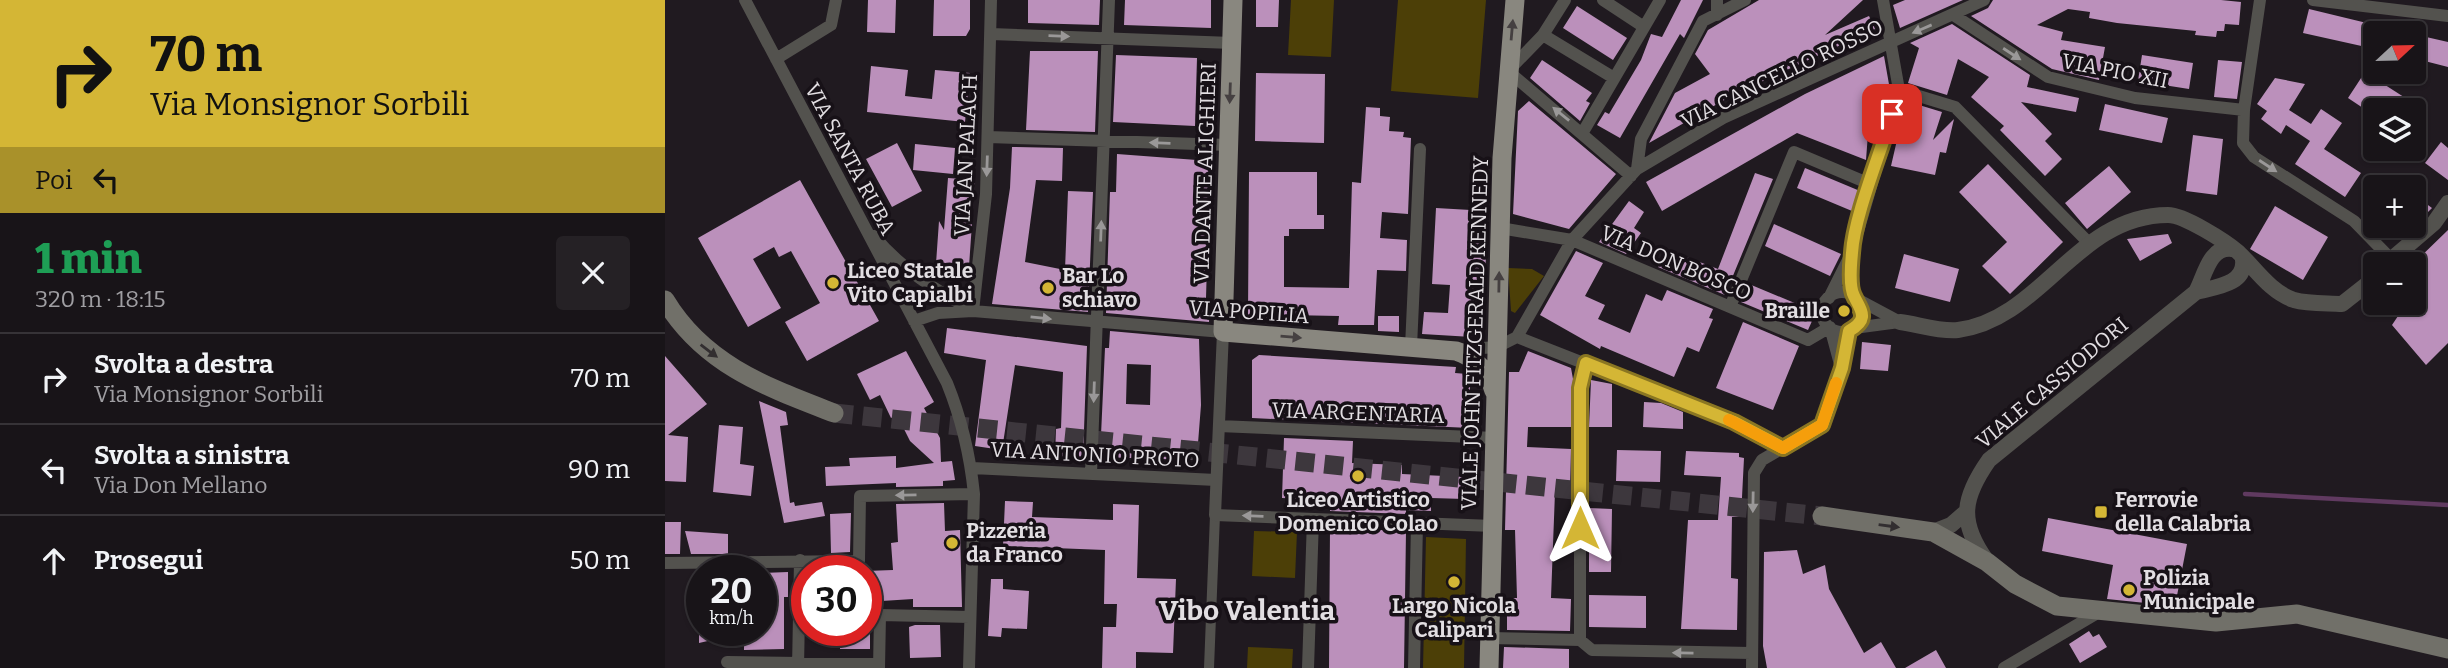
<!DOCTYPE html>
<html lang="it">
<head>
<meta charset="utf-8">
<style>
	body { margin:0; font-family:Bitter,serif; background:#252125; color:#f1f3f6; height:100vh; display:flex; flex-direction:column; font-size:26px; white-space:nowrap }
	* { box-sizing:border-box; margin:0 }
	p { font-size:23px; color:#9f9ea2 }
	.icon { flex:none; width:38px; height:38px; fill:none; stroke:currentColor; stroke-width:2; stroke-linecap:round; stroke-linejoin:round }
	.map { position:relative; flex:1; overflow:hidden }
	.details { display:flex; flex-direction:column; background:#181418; width:665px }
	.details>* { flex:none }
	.top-card { background:#d4b635; color:#111; overflow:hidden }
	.needle { width:46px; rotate:68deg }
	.controls { position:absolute; left:1698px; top:21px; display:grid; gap:14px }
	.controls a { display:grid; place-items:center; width:63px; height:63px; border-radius:7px; background:#181418; box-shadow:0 2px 5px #0004,0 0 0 2px #363337; font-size:35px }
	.speed { position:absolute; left:21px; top:555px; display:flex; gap:14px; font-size:35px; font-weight:700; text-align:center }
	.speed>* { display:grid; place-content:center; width:91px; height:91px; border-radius:50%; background:#181418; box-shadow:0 2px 5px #0004,0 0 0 2px #363337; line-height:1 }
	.speed small { font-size:18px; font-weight:400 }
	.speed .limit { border:10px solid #d22; background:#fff; color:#111 }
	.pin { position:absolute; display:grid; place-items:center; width:60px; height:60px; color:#fff; margin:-30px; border-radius:14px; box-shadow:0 4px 10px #0006 }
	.me { position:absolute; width:77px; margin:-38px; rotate:0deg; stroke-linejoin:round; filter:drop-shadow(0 0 5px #0008) }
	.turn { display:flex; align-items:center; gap:24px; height:147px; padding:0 35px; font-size:32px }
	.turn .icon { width:91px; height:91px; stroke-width:2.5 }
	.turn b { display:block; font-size:49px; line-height:60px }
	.then { display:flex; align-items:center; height:66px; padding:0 35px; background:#0003; gap:14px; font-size:26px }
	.round { display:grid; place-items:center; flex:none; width:74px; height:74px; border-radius:7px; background:#252125 }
	.head { display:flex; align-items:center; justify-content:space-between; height:119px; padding:0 35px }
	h1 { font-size:42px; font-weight:800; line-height:52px; color:#1e9e55 }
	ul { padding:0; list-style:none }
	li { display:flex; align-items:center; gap:21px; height:91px; padding:0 35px; border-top:2px solid #363337 }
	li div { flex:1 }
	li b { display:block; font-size:26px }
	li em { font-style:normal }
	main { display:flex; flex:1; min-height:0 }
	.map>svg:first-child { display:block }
	.green { fill:#4c3f07 }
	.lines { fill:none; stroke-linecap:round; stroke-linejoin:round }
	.stream { stroke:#603a60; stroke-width:4.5 }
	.building { fill:#bb90bb; fill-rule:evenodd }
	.secondary-tunnel { stroke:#3d373d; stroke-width:19; stroke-dasharray:19 10; stroke-linecap:butt }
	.pedestrian { stroke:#53524e; stroke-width:10 }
	.minor { stroke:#53524e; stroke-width:12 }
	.tertiary { stroke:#53524e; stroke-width:16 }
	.secondary { stroke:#717069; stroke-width:19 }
	.primary { stroke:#89877f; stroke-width:19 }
	.oneway { fill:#9a9898 }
	.oneway2 { fill:#454041 }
	.oneway3 { fill:#322e30 }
	.route-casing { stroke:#8a7622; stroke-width:18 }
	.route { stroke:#d4b635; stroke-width:12 }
	.slow { stroke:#f59e0b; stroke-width:12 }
	.poi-dot { fill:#d4b635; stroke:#171117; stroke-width:2.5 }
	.labels { text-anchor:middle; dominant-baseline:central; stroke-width:7; stroke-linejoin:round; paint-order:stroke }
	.street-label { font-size:21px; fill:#e2dee2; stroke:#171117 }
	.poi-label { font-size:21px; font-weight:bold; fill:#e2dee2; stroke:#171117; text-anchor:start }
	.district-label { font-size:28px; font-weight:bold; fill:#e2dee2; stroke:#171117 }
</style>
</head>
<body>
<main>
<section class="details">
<div class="top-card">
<div class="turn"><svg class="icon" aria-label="right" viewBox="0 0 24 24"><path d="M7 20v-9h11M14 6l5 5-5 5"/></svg><div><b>70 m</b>Via Monsignor Sorbili</div></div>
<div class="then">Poi<svg class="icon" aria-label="left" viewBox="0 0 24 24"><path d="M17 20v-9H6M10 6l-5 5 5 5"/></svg></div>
</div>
<div class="head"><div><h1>1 min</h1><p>320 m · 18:15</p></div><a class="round"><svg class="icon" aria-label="close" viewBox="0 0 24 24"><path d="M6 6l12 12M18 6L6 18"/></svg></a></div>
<ul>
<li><svg class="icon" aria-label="right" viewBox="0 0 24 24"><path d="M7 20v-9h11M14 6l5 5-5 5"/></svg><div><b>Svolta a destra</b><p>Via Monsignor Sorbili</p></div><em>70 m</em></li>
<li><svg class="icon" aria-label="left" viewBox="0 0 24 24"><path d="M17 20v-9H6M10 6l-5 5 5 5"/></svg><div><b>Svolta a sinistra</b><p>Via Don Mellano</p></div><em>90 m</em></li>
<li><svg class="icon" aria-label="ahead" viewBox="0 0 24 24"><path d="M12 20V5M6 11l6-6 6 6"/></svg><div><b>Prosegui</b></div><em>50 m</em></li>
</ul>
</section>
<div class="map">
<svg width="1783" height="668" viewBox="0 0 1783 668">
	<rect width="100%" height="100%" fill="#201a20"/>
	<path class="green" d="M626,0H669L666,57L623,55Z
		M733,0H821L813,98L726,91Z
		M843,268L867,269L879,276L850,313L846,311Z
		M589,531L632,532L630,578L587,576Z
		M761,537L801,539L799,668H758Z
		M583,647L628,649L627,668H582Z"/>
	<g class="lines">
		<path class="stream" d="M1580,494L1783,505"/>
	</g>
	<path class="building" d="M203,0H231L230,33L202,32Z
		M269,0H305V29L301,36H268Z
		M363,0H435L434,25L363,23Z
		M460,0H546V28L459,25Z
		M591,0H614L613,27H591Z
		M1016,0H1038L1019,38L1015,34L955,138L932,125L940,112L944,114L976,60L986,34L997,37Z
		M1094,0H1198L1160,35L1204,16L1210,29L1068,95L984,143L1010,93L1045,74L1030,54L1043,30Z
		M1240,0H1298L1235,28L1228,5Z
		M1328,0H1556L1576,2L1574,25L1560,24L1559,31H1552L1551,37L1530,35L1531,31L1452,23L1424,18L1425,12L1403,9L1372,25L1398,32L1396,40L1440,47L1434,80L1387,69L1306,16L1323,8Z
		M912,6L962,38L948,60L898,28Z
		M1644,9L1710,25V49L1638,33Z
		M1287,24L1365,75L1362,87L1414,98L1411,112L1356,102L1387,134L1380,141L1397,159L1380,176L1335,130L1339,126L1306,97L1324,77L1293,59L1282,95L1243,83L1254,48L1245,43Z
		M1748,34L1783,42V67L1748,58Z
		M365,51H433L430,132L361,130Z
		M451,55L532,58L530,126L448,122Z
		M1477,55L1528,63L1524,89L1473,81Z
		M1219,56L1225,90L1223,96L1205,107L1201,160L1132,133L997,211L981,182L1140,94Z
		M877,60L927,93L921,101L925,103L915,121L865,78Z
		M1553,60L1577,62L1572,99L1549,97Z
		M206,66L243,70L240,96L267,99L270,70L305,73L300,122L202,112Z
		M1700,72L1759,110H1710V116L1683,98Z
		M591,73L660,74L659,143L590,141Z
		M1610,78L1640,84L1624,110L1646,124L1656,109L1677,123L1659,149L1696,173L1680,197L1630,164L1645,141L1621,125L1616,134L1596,119L1602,111L1592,104Z
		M864,101L951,174L904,229L848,214L853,111Z
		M1241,101L1277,112L1268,140L1289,119L1281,153L1275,152L1270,175L1226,166Z
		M1440,104L1503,118L1497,143L1434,130Z
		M701,107L715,108V116L725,117L724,131L739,132L738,137L746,138L743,214L717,212L715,238L742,240L741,271L712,270L709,325H673L674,316L623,315V321L587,319L583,315L584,172H652V215H659V229H624V236H619V287L684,288L687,182L696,183Z
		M1528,135L1558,139L1552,195L1521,191Z
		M1776,142L1783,148V180L1760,163Z
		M232,143L257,191L227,207L201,159Z
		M250,144L290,148L288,174L248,170Z
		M347,147L398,148L397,181L371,180L360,262L400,270L403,191L428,192L423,312L327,304L345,188Z
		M452,154L545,161L541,298H545L544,322L441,313L445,192H451Z
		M1323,164L1398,242L1345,294L1317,266L1342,242L1294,192Z
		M1444,166L1466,192L1422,229L1400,203Z
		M1140,168L1195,191L1187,211L1132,188Z
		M1090,173L1108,179L1060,295L993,267L1000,249L1053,269Z
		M283,178L310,180L303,281L270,278L274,221L279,230Z
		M135,180L214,321L142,361L120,322L155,303L126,251L114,257L109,247L88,259L116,308L83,327L33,238Z
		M1748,194L1767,208L1748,227Z
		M964,201L979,212L969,228L976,233L961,254L934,242Z
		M1610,206L1663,237L1638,280L1585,249Z
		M771,208L823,211L818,322L816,331L807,337L757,334L759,312L783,313L785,285L767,284Z
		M1109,224L1176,254L1165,276L1100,246Z
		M1783,230V343L1761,365L1727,325L1733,316L1724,303H1748V264Z
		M1503,234L1507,243L1475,261L1462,239Z
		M911,251L938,263L920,296L940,305L933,319L965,333L981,294L997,301L1002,290L1048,309L1044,318L1048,319L1034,352L1022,347L1009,377L936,346L935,349L875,315Z
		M1239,254L1294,269L1285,302L1230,288Z
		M1084,284L1151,312L1143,330L1076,302Z
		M713,316H734V332L713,331Z
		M1078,322L1134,346L1108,410L1051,388Z
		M282,328L422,346L418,458L390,457L391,429L396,428L398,372L350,365L337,450L310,446L321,360L279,353Z
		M445,331L534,339L536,405L532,456L527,460L435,457L440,348H444ZM462,364L486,365L485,405L461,404Z
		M1197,342L1226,345L1223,371L1195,369Z
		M241,351L269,402L259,408L275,438L276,462L287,461L290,480L278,481V486L231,487V483L161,486L160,467L185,466L184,458L231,456V468L269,463L245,441L232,415L226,418L215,395L205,400L192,374Z
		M863,351L906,368L908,379L906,427H863L862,447L906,449L905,492H890L886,598L906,599L905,631L842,630V598H852L850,530H840L844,372H854Z
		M594,355L791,367L790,373L802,374L805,384V428L587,418V360Z
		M0,356L42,404L3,435L23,437L21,482L0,481Z
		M926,380L947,384V427H924Z
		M94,401L121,412L123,425L115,426L125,503L129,502L130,506L157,502L160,516L119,523Z
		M979,402L996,403L1018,412V429L978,427Z
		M54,425L78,427L75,464L89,466L86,496L48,492Z
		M619,438L688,441L687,463L737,465V474L801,477L800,499L766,498V511L741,510V514L665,511V507H660L661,500L617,498Z
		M952,450L996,451L995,482L951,481Z
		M1021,451L1074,453V457L1079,458L1076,517H1067L1066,578L1073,579L1072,630L1016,629L1023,520H1053L1056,477L1019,475Z
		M340,501L368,502L367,517L448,520V504L474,505L472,578L511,579L508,653L471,652V668H437L438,627H451L452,604H439L440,550L338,546Z
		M279,503L280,531L295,530L297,607H248V599L201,602V571L228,570L226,543L233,542L231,504Z
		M924,508L947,509L946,572H924Z
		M186,513L185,552L166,553L165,514Z
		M1383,518L1522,544L1510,606L1442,599L1448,565L1377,551Z
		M0,522H16L15,554H0Z
		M665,528L741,531L739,668H664Z
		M20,531L63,534V554H26Z
		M1132,550L1138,574L1160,565L1164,589L1199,653L1216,642L1231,668H1102L1098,646L1099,552Z
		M123,572V597H119V649L79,650V630H96V573Z
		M326,579H338V589L364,591L362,629L337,628L336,637L323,636Z
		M924,595L981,596V628L924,627Z
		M250,625H275L276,657L245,658L244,627Z
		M34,630H68L69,635L34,643Z
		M175,630H205V649H175Z
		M1424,631L1428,637L1434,634L1442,647L1415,663L1404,644Z
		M839,647L904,649V668H838Z
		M1271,650L1281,668H1240Z"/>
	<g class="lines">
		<path class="secondary-tunnel" d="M169,413L1157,516"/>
		<path class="pedestrian" d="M544,668L550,515"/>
		<path class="minor" d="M80,0L282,383C297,420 305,455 309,494L304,668
			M900,0L878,35L843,71L966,176
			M938,0L979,27
			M1595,0L1579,110L1578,143L1589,157L1689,221L1726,259
			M1648,0L1783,16
			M1052,15V0
			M1290,16L1383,77L1470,98L1579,110
			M326,34L567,43
			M878,35L949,78
			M111,59L166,25L171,0
			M1234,90L1290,107L1424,243
			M918,132L995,0
			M323,137L563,145
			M972,169L1058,118L1319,0
			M835,228L907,240L1143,340L1165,327L1176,368
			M209,236C237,270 271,290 308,311
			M1187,256L1189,296
			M1157 312a20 20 0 1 1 40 0a20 20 0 1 1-40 0Z
			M1164,298L1187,252L1234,90L1218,0
			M1192,299L1235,322
			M1065,307L1129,152L1205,184
			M308,311L321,194L326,0
			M249,321L273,313L308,311L558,332L550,515L828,526
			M1189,328L1234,322
			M852,337L1069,422L1118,448
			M746,347L755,149
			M802,349L832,347L852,337L907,240L972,169L976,139L1038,21L1080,0
			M554,426L830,438
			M307,468L551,480
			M426,474L444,0
			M0,563L194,561L195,496L309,494
			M825,638L915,640L927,650L1086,653
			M915,640V388L921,363
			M62,662L214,664
			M133,668L135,560
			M214,668L215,615L305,617
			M643,668L648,519
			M749,668L752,523
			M1087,668L1089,473L1097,460L1157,425L1176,368L1184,331
			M1339,668L1434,612"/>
		<path class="tertiary" d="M1721,264L1769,223L1783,203
			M1531,292C1540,276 1544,246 1567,249
			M1235,322C1252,324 1275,332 1293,330C1377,319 1412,215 1503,215C1519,215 1560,241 1573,252C1590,268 1605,292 1629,300C1643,304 1662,303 1677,304L1710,278
			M1268,532L1286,525L1301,512
			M1321,560C1293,521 1298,497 1324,460L1531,292C1549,287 1581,285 1578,260"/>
		<path class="secondary" d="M0,300C39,365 102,387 169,413
			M1157,516L1268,532L1322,562L1350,584L1392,606L1551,622L1632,614L1783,649"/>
		<path class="primary" d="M568,0L558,332L791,351C809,356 824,373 829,391
			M824,668L837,158L850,0"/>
	</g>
	<defs><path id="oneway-solid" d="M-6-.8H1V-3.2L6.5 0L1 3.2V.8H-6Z" transform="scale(1.75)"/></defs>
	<g class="oneway">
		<use href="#oneway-solid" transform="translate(1257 29) rotate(157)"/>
		<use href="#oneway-solid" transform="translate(394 36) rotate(2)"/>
		<use href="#oneway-solid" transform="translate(1347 54) rotate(33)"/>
		<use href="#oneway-solid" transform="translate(896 114) rotate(-141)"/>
		<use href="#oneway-solid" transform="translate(495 143) rotate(-178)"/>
		<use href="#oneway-solid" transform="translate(322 166) rotate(92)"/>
		<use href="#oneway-solid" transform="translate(1603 166) rotate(33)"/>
		<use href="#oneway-solid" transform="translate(436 231) rotate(-88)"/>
		<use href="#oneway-solid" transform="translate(376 318) rotate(6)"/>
		<use href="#oneway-solid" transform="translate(429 392) rotate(92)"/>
		<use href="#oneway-solid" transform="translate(241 495) rotate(179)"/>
		<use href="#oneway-solid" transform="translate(1088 502) rotate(91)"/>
		<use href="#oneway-solid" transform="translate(588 516) rotate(-178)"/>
		<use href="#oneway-solid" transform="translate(1018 653) rotate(-179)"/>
	</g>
	<g class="oneway2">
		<use href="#oneway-solid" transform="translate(847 30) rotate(-85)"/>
		<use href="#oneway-solid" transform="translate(565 93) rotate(92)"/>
		<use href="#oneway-solid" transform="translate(834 282) rotate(-89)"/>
		<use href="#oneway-solid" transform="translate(626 337) rotate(5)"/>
	</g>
	<g class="oneway3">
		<use href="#oneway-solid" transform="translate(44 351) rotate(37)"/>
		<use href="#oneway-solid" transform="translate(1224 526) rotate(8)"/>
	</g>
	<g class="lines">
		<g class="route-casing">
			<path id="route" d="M915,528V388L921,363L1069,422L1118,448L1157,425L1177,368L1184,331C1205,319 1196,311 1189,296C1184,287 1186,263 1187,253C1189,216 1216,152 1227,114"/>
		</g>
		<use href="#route" class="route"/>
		<path class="slow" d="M1064,420L1118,448L1157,425L1171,383"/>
	</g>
	<g class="poi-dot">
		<circle cx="168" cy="283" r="7"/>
		<circle cx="383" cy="288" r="7"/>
		<circle cx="1179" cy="311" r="7"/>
		<circle cx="693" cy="476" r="7"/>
		<rect x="1429" y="505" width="14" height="14" rx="3.5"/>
		<circle cx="287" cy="543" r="7"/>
		<circle cx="789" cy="582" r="7"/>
		<circle cx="1464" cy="590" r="7"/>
	</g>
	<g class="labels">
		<g class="street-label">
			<text transform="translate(1450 71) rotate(11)">VIA PIO XII</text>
			<text transform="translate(1117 74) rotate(-26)">VIA CANCELLO ROSSO</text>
			<text transform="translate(301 155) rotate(-87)">VIA JAN PALACH</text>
			<text transform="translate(185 159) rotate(62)">VIA SANTA RUBA</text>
			<text transform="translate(540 173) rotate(-88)">VIA DANTE ALIGHIERI</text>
			<text transform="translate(1011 263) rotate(23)">VIA DON BOSCO</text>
			<text transform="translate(584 312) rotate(4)">VIA POPILIA</text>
			<text transform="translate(810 333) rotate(-88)">VIALE JOHN FITZGERALD KENNEDY</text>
			<text transform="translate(1387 383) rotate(-40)">VIALE CASSIODORI</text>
			<text transform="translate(693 413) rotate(2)">VIA ARGENTARIA</text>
			<text transform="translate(430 455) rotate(3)">VIA ANTONIO PROTO</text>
		</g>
		<g class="poi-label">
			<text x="182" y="271">Liceo Statale<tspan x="182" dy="24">Vito Capialbi</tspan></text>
			<text x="397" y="276">Bar Lo<tspan x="397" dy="24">schiavo</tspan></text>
			<text x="1165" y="311" text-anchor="end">Braille</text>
			<text x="693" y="500" text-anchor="middle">Liceo Artistico<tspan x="693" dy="24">Domenico Colao</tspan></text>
			<text x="1450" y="500">Ferrovie<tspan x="1450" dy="24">della Calabria</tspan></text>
			<text x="301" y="531">Pizzeria<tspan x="301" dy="24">da Franco</tspan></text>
			<text x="1478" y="578">Polizia<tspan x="1478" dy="24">Municipale</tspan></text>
			<text x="789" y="606" text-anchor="middle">Largo Nicola<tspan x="789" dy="24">Calipari</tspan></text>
		</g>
		<g class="district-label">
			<text x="582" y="610">Vibo Valentia</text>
		</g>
	</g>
</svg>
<div class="controls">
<a><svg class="needle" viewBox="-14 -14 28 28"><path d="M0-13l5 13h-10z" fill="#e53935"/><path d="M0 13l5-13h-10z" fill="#9f9ea2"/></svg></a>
<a><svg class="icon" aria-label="layers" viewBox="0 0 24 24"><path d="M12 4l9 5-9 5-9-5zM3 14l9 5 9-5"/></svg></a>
<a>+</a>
<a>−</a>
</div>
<div class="speed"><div>20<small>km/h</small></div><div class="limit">30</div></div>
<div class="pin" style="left:1227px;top:114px;background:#d93025"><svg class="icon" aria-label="arrive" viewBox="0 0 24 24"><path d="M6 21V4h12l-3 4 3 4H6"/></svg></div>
<svg class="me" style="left:915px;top:528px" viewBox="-20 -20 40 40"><path d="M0-17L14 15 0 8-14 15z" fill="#d4b635" stroke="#fff" stroke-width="4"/></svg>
</div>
</main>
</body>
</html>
